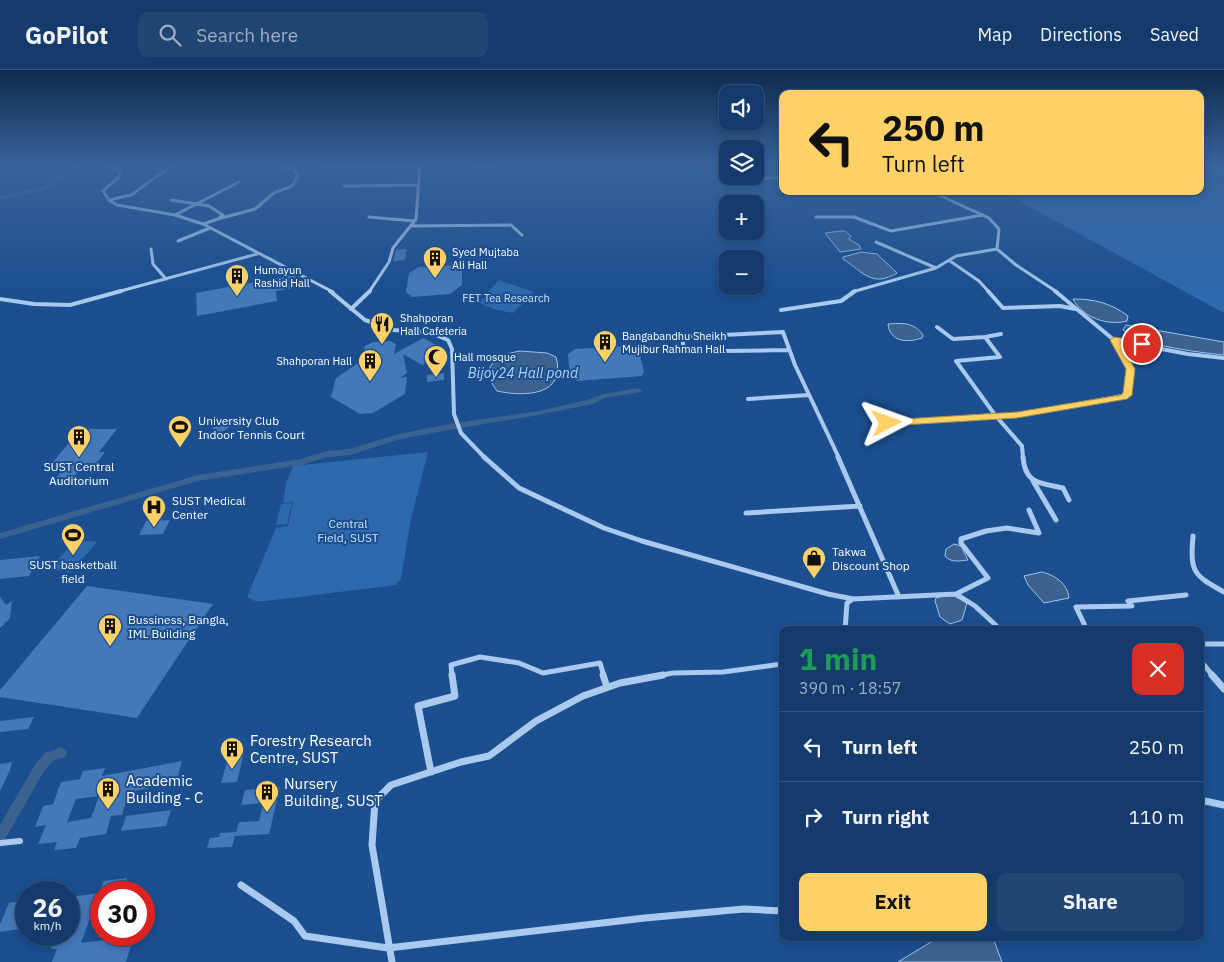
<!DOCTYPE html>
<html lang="en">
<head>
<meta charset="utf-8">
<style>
	body { margin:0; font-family:"IBM Plex Sans",sans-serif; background:#214673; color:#f1f3f6; height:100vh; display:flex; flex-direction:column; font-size:19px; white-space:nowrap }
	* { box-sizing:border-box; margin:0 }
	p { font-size:16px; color:#9dadc1 }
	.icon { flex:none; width:28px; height:28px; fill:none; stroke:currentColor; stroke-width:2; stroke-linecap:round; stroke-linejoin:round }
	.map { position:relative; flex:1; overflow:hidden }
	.panel { position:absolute; left:779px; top:556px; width:425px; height:315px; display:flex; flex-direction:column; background:#143b6b; border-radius:10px; box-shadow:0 2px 8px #0003,0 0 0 1px #33557e }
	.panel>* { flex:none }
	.hud { position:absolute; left:779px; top:20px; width:425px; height:105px; border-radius:10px; box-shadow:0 2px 8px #0003,0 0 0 1px #33557e; background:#ffd166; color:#111; overflow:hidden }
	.controls { position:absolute; left:719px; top:15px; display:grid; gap:10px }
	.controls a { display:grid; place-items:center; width:45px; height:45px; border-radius:10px; background:#143b6b; box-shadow:0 2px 8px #0003,0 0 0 1px #33557e; font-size:25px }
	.speed { position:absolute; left:15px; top:811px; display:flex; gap:10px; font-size:25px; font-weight:700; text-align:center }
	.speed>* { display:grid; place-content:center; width:65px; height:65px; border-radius:50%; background:#143b6b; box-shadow:0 2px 8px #0003,0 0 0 1px #33557e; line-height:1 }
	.speed small { font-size:12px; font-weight:400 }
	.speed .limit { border:8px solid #d22; background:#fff; color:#111 }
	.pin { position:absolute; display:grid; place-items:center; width:42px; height:42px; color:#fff; margin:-21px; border:2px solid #fff; border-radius:50%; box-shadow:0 1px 5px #0007 }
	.me { position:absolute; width:55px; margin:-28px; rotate:86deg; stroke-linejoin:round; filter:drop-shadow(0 0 4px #0008) }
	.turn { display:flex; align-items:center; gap:18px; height:105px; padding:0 20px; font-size:22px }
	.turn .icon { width:65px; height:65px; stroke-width:2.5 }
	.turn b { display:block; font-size:35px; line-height:42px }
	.round { display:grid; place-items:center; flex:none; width:52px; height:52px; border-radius:10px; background:#214673 }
	.headline { display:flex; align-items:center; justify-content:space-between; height:85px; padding:0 20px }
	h1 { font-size:30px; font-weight:800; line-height:38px; color:#1e9e55 }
	.action { display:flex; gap:10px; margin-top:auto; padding:10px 20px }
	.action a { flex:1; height:58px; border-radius:10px; background:#ffd166; color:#111; font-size:20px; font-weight:800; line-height:58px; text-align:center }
	.action a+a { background:#214673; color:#f1f3f6 }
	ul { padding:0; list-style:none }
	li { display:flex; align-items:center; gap:15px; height:70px; padding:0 20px; border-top:1px solid #33557e }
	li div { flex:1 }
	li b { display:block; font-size:19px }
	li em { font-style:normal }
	header { display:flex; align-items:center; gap:30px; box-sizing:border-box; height:70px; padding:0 25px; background:#143b6b; border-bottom:1px solid #33557e }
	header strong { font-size:24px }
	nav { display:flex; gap:28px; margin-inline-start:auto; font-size:18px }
	.search { width:350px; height:45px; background:#214673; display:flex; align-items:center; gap:12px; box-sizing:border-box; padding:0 18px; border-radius:10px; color:#9dadc1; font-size:19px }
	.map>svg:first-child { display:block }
	.green { fill:#2e69ad }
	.water { fill:#3c6290; stroke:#9cc4f0 }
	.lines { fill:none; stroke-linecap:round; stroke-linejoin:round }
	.canal { fill:#3c6290; fill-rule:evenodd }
	.building { fill:#4478b7; fill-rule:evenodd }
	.pedestrian { stroke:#a9c9ee; stroke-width:6 }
	.minor-far3 { stroke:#a9c9ee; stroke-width:3 }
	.minor-far2 { stroke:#a9c9ee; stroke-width:4 }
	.minor-far1 { stroke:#a9c9ee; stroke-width:5 }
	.minor { stroke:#a9c9ee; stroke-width:7 }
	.route { fill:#ffd166; stroke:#a68842 }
	.labels { text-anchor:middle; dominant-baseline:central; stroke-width:4; stroke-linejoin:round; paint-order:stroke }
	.far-poi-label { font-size:11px; fill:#fff; stroke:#1b4f8f; text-anchor:start }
	.far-park-label { font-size:11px; fill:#cfe3fa; stroke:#1b4f8f }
	.poi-label { font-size:12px; fill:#fff; stroke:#1b4f8f; text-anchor:start }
	.park-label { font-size:12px; fill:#cfe3fa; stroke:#1b4f8f }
	.water-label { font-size:14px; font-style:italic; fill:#b5d3f5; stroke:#1b4f8f }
	.near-poi-label { font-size:15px; fill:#fff; stroke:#1b4f8f; text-anchor:start }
</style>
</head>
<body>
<header>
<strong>GoPilot</strong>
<div class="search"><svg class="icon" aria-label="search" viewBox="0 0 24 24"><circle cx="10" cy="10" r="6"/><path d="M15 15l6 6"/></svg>Search here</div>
<nav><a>Map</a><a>Directions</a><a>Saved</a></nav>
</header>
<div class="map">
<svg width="1224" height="892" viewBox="0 0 1224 892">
	<rect width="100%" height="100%" fill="#1b4f8f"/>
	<path class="green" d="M1200,95H1224V243L1001,121H1200Z
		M499,210L534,222L513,243L493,239L480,233L486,224Z
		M428,382L411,449L401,509L396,515L266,531H255L247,527L276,458L288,456L293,432L283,433L286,413L293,396Z
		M292,433L287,454L276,455L281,434Z
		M76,470L97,472L71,502L49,499Z"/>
	<path class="water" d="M841,161H845L851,166L849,169L859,175L861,179L840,182L825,163Z
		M861,182L877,184L897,203C872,218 863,202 843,189V187Z
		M1073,229C1094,229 1111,233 1128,246L1127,251C1108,256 1083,248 1073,229Z
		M888,254C902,253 914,252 923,265L922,268C907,273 890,272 888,254Z
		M1126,255L1224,272V285C1196,282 1145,276 1123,260Z
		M520,281L547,283L556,287C567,326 524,327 497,321C478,297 496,285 520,281Z
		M954,474L961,476L968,490C959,491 951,493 945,486L946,479Z
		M1042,502C1055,505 1068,514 1069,528L1044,533L1028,515L1024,506Z
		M947,525L954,526L967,533L962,550L950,554L940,547L935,531L936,528Z
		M946,868H993L1002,892H898L931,872Z"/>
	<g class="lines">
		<path class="canal" d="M73,95H79L53,116L43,120L0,130V126L40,118L49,114Z
			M638,318L642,320L641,322L605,328L592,334L539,345L449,360L400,369L350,385L327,387L301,395L198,411L0,469V463L198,405L301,389L327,381L350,379L399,364L449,354L539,341L587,330L603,324Z
			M61,677L65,679L67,683L65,687L53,691L44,701L4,771L0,773V755L36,693L45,683Z"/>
	</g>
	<path class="building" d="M407,179L405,190L393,191L396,180Z
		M454,195L462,198V215L450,224L412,227L406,222L409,203L419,197Z
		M293,205L311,215L276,221L277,231L197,246L196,223Z
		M423,268L446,280L422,295L403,284L407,303L400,308L407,307L405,324L373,343L360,344L331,327L336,308L361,291L365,276L373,272L390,271L396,274L394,284Z
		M627,276L639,281L644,302L642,306L577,311L570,307L568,284L575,279Z
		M444,303V310L427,312V305Z
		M218,352H223L231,356L220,363L217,362L212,358L217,356Z
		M81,359H117L99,382H105L96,394H84L70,412H53L68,393H52Z
		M170,450L163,464L139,465L146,451Z
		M40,486L29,506L0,509V490Z
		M87,516L213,534L137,648L0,627V620Z
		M0,527L6,535L12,531L10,548L0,558Z
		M34,647L28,659L0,662V651Z
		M243,686L237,712L221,713L228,688Z
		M182,691L176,713L129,722L122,745L111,746L106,764L80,768L76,778L54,780L57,772L38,774L46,755L35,757L43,736L53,734L61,712L80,709L83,701L105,698L102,706ZM99,726L91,748L67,752L76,729Z
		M12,692L10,700L0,721V694Z
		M280,717L269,764L235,766L239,752L259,751L263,733L241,735L245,720Z
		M171,740L166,756L121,761L126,746Z
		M236,762L232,777L207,778L210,768L219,767L220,763Z
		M127,808L124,822H99L104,811Z
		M101,823V847L90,848L81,873L105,870L107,865H134L126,892H52L57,879H51L55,865H69V827Z
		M26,830V858L0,862V854L9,833Z"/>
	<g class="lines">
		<path class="pedestrian" d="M0,773L20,771"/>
		<path class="minor-far3" d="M106,95L120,101L119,107L103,121L109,130L117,135L175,145L203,154L333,222
			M320,95L420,96
			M476,95H492
			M755,105L760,109L782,107
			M344,116L418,115
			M930,121L989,148L999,159L997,179
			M109,130L131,125L173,95
			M171,130L209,136L223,145L218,149L203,154
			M175,145L239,112
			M369,147L414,151
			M816,147H854L891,161L983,145
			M218,149L255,139L274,123L292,116L298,106L294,99L284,98L283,95
			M410,156L511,155L522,165
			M178,171L210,158
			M876,172L936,198L956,186L997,179L1016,195L1057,222
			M151,179L153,194L166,209
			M950,191L979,211L989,222
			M117,222L257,184
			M369,222L389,192L393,178L416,149L420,95
			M852,222L936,198"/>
		<path class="minor-far2" d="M330,221L365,250L394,260L431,263L448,270L452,279L454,344L461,363L485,388
			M988,221L1003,238L1060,236L1075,239
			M1055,221L1114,270L1188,284L1224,288
			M0,229L34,234L70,235L121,221
			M351,239L370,221
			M781,240L841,231L855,221
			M937,257L953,269L985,267
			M684,280L682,267L783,262L795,295L839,388
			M725,281L789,280
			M748,329L809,325
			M887,353L995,345L956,291L1000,287L985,267L1001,264
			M1023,388L1022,376L995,345H1017L1128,325L1130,299L1114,270"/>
		<path class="minor-far1" d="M484,387L519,418L604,458L642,471L828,524L853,529L956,524L975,536L1001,560
			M838,387L899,527
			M1023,387C1025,414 1040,413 1063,418L1069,430
			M1033,411L1056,450
			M746,443L860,436
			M1193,466C1190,502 1193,505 1224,522
			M956,524L988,508L961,473V469L986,461L1007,458L1039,463L1029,440
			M845,560L847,533L853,529
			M1087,560L1076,537L1132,536L1128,531L1186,525
			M1200,574H1224
			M1200,590L1213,606
			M452,606L451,595L480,587L519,593L543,603L600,593L604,606
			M657,606L673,603L723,602L782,594"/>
		<path class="minor" d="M603,605L607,617
			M1212,605L1224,619
			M431,702L418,636L455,626L452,605
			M1200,730L1224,735
			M241,815L294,851L305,866L388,878L645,848L744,839L782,841
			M392,892L372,775L375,731L391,715L461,692L489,686L536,651L583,626L620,613L663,605"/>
	</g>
	<linearGradient id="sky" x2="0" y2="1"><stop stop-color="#0f2b4f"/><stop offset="0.43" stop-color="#39639b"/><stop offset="1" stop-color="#39639b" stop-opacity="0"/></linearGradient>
	<rect width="1224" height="220" fill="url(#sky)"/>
	<path class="route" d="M1114,267L1142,271L1146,274L1142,277L1121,273L1135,299L1132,325L1127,329L1017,348L887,356L882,353L887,350L1017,342L1121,325L1123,323L1126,299L1110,270Z"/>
	<defs>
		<g id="building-pin" transform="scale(1.25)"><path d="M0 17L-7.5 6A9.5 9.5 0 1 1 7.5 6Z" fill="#ffd166" stroke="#1b4f8f"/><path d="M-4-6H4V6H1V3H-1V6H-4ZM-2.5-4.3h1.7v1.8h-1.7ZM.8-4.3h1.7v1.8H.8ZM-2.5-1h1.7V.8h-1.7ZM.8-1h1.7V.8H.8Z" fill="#111"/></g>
		<g id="restaurant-pin" transform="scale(1.25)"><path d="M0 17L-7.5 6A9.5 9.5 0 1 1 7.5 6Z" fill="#ffd166" stroke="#1b4f8f"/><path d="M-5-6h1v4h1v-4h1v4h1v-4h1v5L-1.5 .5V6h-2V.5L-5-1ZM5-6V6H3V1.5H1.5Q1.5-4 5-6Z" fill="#111"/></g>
		<g id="mosque-pin" transform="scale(1.25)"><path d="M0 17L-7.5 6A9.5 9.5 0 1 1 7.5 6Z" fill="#ffd166" stroke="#1b4f8f"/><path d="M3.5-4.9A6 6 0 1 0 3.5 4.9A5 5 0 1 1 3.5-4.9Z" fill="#111"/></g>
		<g id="stadium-pin" transform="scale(1.25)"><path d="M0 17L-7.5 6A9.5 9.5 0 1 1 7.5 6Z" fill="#ffd166" stroke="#1b4f8f"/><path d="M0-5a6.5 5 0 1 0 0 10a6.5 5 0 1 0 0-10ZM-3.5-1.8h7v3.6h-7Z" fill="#111"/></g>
		<g id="hospital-pin" transform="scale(1.25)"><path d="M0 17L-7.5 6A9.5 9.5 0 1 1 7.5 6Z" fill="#ffd166" stroke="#1b4f8f"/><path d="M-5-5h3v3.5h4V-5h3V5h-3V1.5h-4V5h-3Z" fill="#111"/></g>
		<g id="shop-pin" transform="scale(1.25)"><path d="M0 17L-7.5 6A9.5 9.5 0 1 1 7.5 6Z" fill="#ffd166" stroke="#1b4f8f"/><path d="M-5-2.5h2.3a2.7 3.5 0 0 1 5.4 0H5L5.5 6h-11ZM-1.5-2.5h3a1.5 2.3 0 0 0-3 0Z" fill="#111"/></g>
	</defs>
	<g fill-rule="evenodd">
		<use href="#building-pin" x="435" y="188"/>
		<use href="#building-pin" x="237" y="206"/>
		<use href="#restaurant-pin" x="382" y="254"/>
		<use href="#building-pin" x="605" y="272"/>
		<use href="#mosque-pin" x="436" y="287"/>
		<use href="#building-pin" x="370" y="291"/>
		<use href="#stadium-pin" x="180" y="357"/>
		<use href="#building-pin" x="79" y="367"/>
		<use href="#hospital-pin" x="154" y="437"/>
		<use href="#stadium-pin" x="73" y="465"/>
		<use href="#shop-pin" x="814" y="488"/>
		<use href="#building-pin" x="110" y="556"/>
		<use href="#building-pin" x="232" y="679"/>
		<use href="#building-pin" x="108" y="719"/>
		<use href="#building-pin" x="267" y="722"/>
	</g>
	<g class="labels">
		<g class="far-poi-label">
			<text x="452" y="182">Syed Mujtaba<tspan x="452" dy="13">Ali Hall</tspan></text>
			<text x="254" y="200">Humayun<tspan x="254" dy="13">Rashid Hall</tspan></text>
			<text x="400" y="248">Shahporan<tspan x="400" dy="13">Hall Cafeteria</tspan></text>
			<text x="622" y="266">Bangabandhu Sheikh<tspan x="622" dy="13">Mujibur Rahman Hall</tspan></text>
			<text x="454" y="287">Hall mosque</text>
			<text x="352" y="291" text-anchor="end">Shahporan Hall</text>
		</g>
		<g class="far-park-label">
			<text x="506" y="228">FET Tea Research</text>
		</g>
		<g class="poi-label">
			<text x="198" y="350">University Club<tspan x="198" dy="14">Indoor Tennis Court</tspan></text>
			<text x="79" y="396" text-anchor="middle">SUST Central<tspan x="79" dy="14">Auditorium</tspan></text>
			<text x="172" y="430">SUST Medical<tspan x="172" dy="14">Center</tspan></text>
			<text x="832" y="481">Takwa<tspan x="832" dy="14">Discount Shop</tspan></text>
			<text x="73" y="494" text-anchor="middle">SUST basketball<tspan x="73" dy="14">field</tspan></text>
			<text x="128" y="549">Bussiness, Bangla,<tspan x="128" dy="14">IML Building</tspan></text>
		</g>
		<g class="park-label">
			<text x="348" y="453">Central<tspan x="348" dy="14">Field, SUST</tspan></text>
		</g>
		<g class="water-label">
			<text x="523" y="303">Bijoy24 Hall pond</text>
		</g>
		<g class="near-poi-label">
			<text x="250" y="670">Forestry Research<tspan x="250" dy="17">Centre, SUST</tspan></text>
			<text x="126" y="710">Academic<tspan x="126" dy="17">Building - C</tspan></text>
			<text x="284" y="713">Nursery<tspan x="284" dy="17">Building, SUST</tspan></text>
		</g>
	</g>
</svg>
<div class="controls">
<a><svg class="icon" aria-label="sound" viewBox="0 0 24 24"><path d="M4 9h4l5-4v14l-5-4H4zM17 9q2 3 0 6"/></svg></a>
<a><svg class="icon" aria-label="layers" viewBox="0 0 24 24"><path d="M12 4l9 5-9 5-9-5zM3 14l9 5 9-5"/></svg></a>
<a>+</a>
<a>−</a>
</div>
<div class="speed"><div>26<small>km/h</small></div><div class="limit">30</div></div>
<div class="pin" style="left:1142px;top:274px;background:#d93025"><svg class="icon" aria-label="arrive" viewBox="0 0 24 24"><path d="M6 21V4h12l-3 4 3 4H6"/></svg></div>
<svg class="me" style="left:887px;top:353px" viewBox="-20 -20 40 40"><path d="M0-17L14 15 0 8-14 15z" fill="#ffd166" stroke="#fff" stroke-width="4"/></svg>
<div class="hud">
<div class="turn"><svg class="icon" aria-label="left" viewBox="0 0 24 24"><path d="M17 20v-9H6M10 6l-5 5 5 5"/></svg><div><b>250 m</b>Turn left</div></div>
</div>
<section class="panel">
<div class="headline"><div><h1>1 min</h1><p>390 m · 18:57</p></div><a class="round" style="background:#d93025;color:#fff"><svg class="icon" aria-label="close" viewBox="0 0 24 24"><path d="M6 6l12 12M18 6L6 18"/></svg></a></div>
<ul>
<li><svg class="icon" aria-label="left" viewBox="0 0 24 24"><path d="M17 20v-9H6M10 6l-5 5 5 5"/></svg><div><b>Turn left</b></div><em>250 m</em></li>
<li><svg class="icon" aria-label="right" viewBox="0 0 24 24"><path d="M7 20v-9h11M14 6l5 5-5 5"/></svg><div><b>Turn right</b></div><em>110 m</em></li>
</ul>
<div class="action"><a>Exit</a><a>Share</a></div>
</section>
</div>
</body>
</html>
